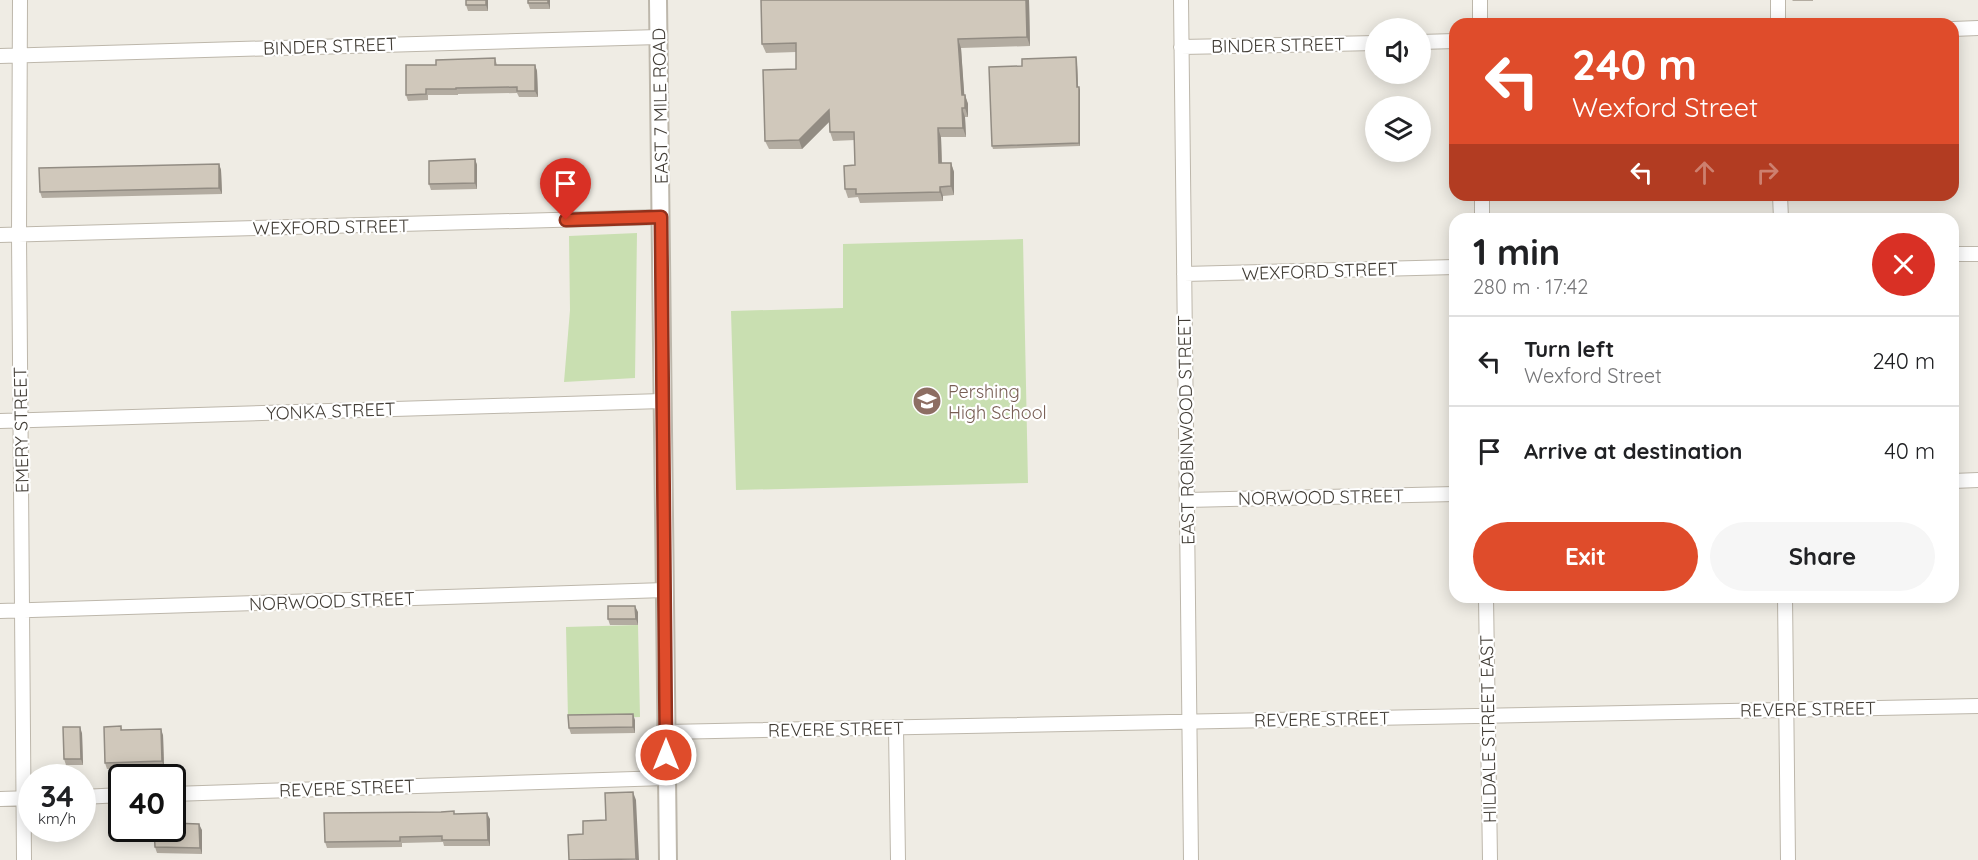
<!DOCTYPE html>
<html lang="en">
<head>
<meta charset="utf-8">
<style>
	body { margin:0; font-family:Quicksand,sans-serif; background:#f6f6f6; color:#202124; height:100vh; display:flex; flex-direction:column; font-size:22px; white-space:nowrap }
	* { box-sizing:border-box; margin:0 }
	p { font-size:20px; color:#757577 }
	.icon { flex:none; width:33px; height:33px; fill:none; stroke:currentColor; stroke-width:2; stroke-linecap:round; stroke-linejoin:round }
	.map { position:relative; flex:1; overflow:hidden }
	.panel { position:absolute; left:1449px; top:213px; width:510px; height:390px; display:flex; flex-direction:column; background:#fff; border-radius:18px; box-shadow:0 3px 15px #0003 }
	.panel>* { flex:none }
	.guide { position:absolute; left:1449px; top:18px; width:510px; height:183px; border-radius:18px; box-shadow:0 3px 15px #0003; background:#df4c2b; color:#fff; overflow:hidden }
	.fabs { position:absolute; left:1365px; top:18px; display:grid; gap:12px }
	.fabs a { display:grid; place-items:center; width:66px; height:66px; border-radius:50%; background:#fff; box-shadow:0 3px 15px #0003; font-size:30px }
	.speed { position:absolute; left:18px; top:764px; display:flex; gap:12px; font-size:30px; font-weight:700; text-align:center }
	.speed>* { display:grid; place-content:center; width:78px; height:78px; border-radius:50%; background:#fff; box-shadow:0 3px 15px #0003; line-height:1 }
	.speed small { font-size:15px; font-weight:400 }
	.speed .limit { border:3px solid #111; border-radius:9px; background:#fff; color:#111 }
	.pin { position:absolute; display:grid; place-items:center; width:51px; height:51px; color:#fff; margin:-62px -26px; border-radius:50% 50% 50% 0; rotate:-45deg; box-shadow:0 0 6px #0007 }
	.pin .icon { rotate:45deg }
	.me { position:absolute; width:66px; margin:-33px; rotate:0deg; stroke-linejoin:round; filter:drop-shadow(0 0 4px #0008) }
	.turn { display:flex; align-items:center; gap:21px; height:126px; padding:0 24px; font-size:27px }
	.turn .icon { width:78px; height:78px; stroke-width:2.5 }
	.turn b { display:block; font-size:42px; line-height:51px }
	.lanes { display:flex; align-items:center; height:57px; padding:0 24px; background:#0003; justify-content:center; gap:30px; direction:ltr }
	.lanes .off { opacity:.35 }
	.round { display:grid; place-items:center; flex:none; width:63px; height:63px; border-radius:32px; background:#f6f6f6 }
	.summary { display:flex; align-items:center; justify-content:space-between; height:102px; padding:0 24px }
	h1 { font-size:36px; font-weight:700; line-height:45px }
	.action { display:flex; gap:12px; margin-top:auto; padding:12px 24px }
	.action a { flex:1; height:69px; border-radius:36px; background:#df4c2b; color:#fff; font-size:24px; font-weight:700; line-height:69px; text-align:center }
	.action a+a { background:#f6f6f6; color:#202124 }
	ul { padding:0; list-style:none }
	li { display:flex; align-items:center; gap:18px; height:90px; padding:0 24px; border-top:2px solid #e0e0e0 }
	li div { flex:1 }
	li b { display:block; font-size:22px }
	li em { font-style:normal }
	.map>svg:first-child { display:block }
	.green { fill:#c9dfb1 }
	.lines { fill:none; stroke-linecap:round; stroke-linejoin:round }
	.minor-casing { stroke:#bdb7ab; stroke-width:16 }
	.tertiary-casing { stroke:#bdb7ab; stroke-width:20 }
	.minor { stroke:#fff; stroke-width:14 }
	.tertiary { stroke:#fff; stroke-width:16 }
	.wall { fill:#b3aca1 }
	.shaded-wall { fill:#928c83 }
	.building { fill:#d0c8bb; stroke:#928c83; stroke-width:1.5 }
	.route-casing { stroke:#91311c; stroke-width:15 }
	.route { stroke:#df4c2b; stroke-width:10 }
	.labels { text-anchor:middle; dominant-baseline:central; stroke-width:4.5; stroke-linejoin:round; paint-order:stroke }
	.street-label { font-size:18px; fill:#413c35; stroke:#fff }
	.education-label { font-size:18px; fill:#785e54; stroke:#fff; text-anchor:start }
</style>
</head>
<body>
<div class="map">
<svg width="1978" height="860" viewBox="0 0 1978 860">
	<rect width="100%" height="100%" fill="#efece4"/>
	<path class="green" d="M637,233L635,378L564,382L570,310L569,236Z
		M1023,239L1028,483L736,490L731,311L843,308V244Z
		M638,625L640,717L568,719L566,627Z"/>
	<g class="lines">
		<g class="minor-casing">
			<path id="minor" d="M20,0L19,235L24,860
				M1181,0L1191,860
				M1480,0V24
				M1778,0V24
				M1953,29L1978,28
				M1420,42L1455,41
				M1181,47L1376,43
				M0,56L659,37
				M1482,195V219
				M1780,195L1781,219
				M0,235L661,217
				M1953,254H1978
				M1184,274L1455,267
				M0,421L662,401
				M1953,481L1978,480
				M1187,500L1455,494
				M1486,597L1490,860
				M1785,597L1788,860
				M0,611L665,590
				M896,728L898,860
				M666,732L1978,706
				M172,794L666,778
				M82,797L122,795
				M0,799L31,798"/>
		</g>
		<g class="tertiary-casing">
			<path id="tertiary" d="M658,0L668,860"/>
		</g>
		<use href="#minor" class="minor"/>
		<use href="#tertiary" class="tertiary"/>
	</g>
	<path class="wall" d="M466,0H488V11H468L466,5Z
		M550,0V9H530L528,3Z
		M761,0H1029L1030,46L961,48L964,95H965L968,104V117H965L966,137H941L942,163H951L954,172V195L943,196V201L860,203L858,197L848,198L845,189L855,165V140L833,141L830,132L829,122L802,149H769L765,141L796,69V52L766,53L762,44Z
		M1792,0H1813V1H1793Z
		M1076,57L1077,60L1078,87L1080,90V146L993,149L992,146L1022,66Z
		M495,58L497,65H535L537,71L538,97H519L517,93L458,94V95H428V100L408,101L406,95L436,65Z
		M475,159L477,165V189L431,190L429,184Z
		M219,164L221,170L222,194L42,198L40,192Z
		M638,612V625H610L608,619Z
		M635,720V733L571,734L569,728Z
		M121,726L122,730L163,735L164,767L107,769L105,763Z
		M82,733L83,765H66L64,759Z
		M455,814L490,819V846H444L443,842L402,843V847L327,848L325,842Z
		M202,830V854L157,853L155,847Z"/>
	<path class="shaded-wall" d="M486,0H488V11L486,5Z
		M548,0H550V9L548,3Z
		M1026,0H1029L1030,46L1027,37Z
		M958,39L961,48L965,104L962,95Z
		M1076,57L1077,60L1078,90L1077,87Z
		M535,65L537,71L538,97L535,91Z
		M1079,87L1080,90V146L1079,143Z
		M965,95L968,104V117L965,108Z
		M962,108L965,117L966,137L963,128Z
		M829,110L832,119L802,149L799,140Z
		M938,128L941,137L942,172L939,163Z
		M475,159L477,165V189L475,183Z
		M951,163L954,172V195L951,186Z
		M219,164L221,170L222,194L219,188Z
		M940,187L943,196V201L940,192Z
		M635,606L638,612V625L636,619Z
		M633,714L635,720V733L633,727Z
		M80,727L82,733L83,765L81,759Z
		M161,729L163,735L164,767L162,761Z
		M633,792L636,800L639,860H636Z
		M487,813L490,819V846L488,840Z
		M199,824L202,830V854L200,848Z"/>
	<path class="building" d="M466,0H486V5H466Z
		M528,0H548V3H528Z
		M761,0H1026L1027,37L958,39L962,95H965V108H962L963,128H938L939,163H951V186L940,187V192L856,194V189H845L844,166L855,165L854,132H830L829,110L799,140L765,141L763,70L796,69V43L762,44Z
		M1076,57L1077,87H1079V143L992,146L989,67L1022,66V59Z
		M495,58V65H535V91H517V87L456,88V89H426V94L406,95V65H436V60Z
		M475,159V183L429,184V161Z
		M219,164V188L40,192L39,168Z
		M608,606H635L636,619H608Z
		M633,714V727L569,728L568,715Z
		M121,726V730L161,729L162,761L105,763L104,727Z
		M63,727H80L81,759H64Z
		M633,792L636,859L569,860L568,835L583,834V821L606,820L605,793Z
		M454,811V814L487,813L488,840H442V836L400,837V841L325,842L324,813L441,812Z
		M172,823L199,824L200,848L155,847L154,828H172Z"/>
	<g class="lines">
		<g class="route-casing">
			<path id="route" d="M566,220L661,217L666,755"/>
		</g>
		<use href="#route" class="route"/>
	</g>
	<defs>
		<g id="school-disc" transform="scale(1.5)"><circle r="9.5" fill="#8d6e63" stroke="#fff"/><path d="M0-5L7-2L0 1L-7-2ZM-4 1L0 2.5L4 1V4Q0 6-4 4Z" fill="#fff"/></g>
	</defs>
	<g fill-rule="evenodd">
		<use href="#school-disc" x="927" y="401"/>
	</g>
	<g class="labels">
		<g class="street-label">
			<text transform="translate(1278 45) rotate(-1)">BINDER STREET</text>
			<text transform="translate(330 46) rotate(-2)">BINDER STREET</text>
			<text transform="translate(660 106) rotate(-91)">EAST 7 MILE ROAD</text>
			<text transform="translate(331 227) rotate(-1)">WEXFORD STREET</text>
			<text transform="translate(1320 271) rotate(-2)">WEXFORD STREET</text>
			<text transform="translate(331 411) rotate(-2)">YONKA STREET</text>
			<text transform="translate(21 430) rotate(-91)">EMERY STREET</text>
			<text transform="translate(1186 430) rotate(-91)">EAST ROBINWOOD STREET</text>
			<text transform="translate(1321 497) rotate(-1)">NORWOOD STREET</text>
			<text transform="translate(332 601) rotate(-2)">NORWOOD STREET</text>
			<text transform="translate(1808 709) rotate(-1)">REVERE STREET</text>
			<text transform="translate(1322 719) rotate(-1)">REVERE STREET</text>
			<text transform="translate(836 729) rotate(-1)">REVERE STREET</text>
			<text transform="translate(1488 729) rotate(-91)">HILDALE STREET EAST</text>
			<text transform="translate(347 788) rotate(-2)">REVERE STREET</text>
		</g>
		<g class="education-label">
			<text x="948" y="391">Pershing<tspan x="948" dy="21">High School</tspan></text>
		</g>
	</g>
</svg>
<div class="fabs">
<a><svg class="icon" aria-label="sound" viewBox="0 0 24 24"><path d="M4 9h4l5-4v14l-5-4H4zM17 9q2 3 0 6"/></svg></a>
<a><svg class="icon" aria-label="layers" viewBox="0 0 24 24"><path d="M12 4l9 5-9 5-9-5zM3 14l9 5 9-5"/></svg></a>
</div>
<div class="speed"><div>34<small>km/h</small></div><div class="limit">40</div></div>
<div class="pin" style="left:566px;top:220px;background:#d93025"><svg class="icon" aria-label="arrive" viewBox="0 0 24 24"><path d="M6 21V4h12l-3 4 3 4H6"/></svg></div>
<svg class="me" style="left:666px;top:755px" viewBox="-20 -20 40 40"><circle r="17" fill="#df4c2b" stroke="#fff" stroke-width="3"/><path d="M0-11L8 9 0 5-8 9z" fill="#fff"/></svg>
<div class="guide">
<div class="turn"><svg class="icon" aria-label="left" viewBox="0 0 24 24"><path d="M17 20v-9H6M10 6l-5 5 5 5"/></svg><div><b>240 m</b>Wexford Street</div></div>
<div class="lanes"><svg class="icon" aria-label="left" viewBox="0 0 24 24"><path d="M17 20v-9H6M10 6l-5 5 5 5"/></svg><svg class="icon off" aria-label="ahead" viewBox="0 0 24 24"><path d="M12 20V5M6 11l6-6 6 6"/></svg><svg class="icon off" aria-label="right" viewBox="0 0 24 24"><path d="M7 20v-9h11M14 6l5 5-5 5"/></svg></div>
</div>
<section class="panel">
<div class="summary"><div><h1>1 min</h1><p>280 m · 17:42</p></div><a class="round" style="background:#d93025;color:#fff"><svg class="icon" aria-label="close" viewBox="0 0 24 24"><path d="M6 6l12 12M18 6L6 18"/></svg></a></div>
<ul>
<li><svg class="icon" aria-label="left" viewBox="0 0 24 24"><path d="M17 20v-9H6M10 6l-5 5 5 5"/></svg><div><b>Turn left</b><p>Wexford Street</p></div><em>240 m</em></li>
<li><svg class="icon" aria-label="arrive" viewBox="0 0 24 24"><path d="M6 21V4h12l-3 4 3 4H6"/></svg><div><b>Arrive at destination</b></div><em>40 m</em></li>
</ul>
<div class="action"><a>Exit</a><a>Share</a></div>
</section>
</div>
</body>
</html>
